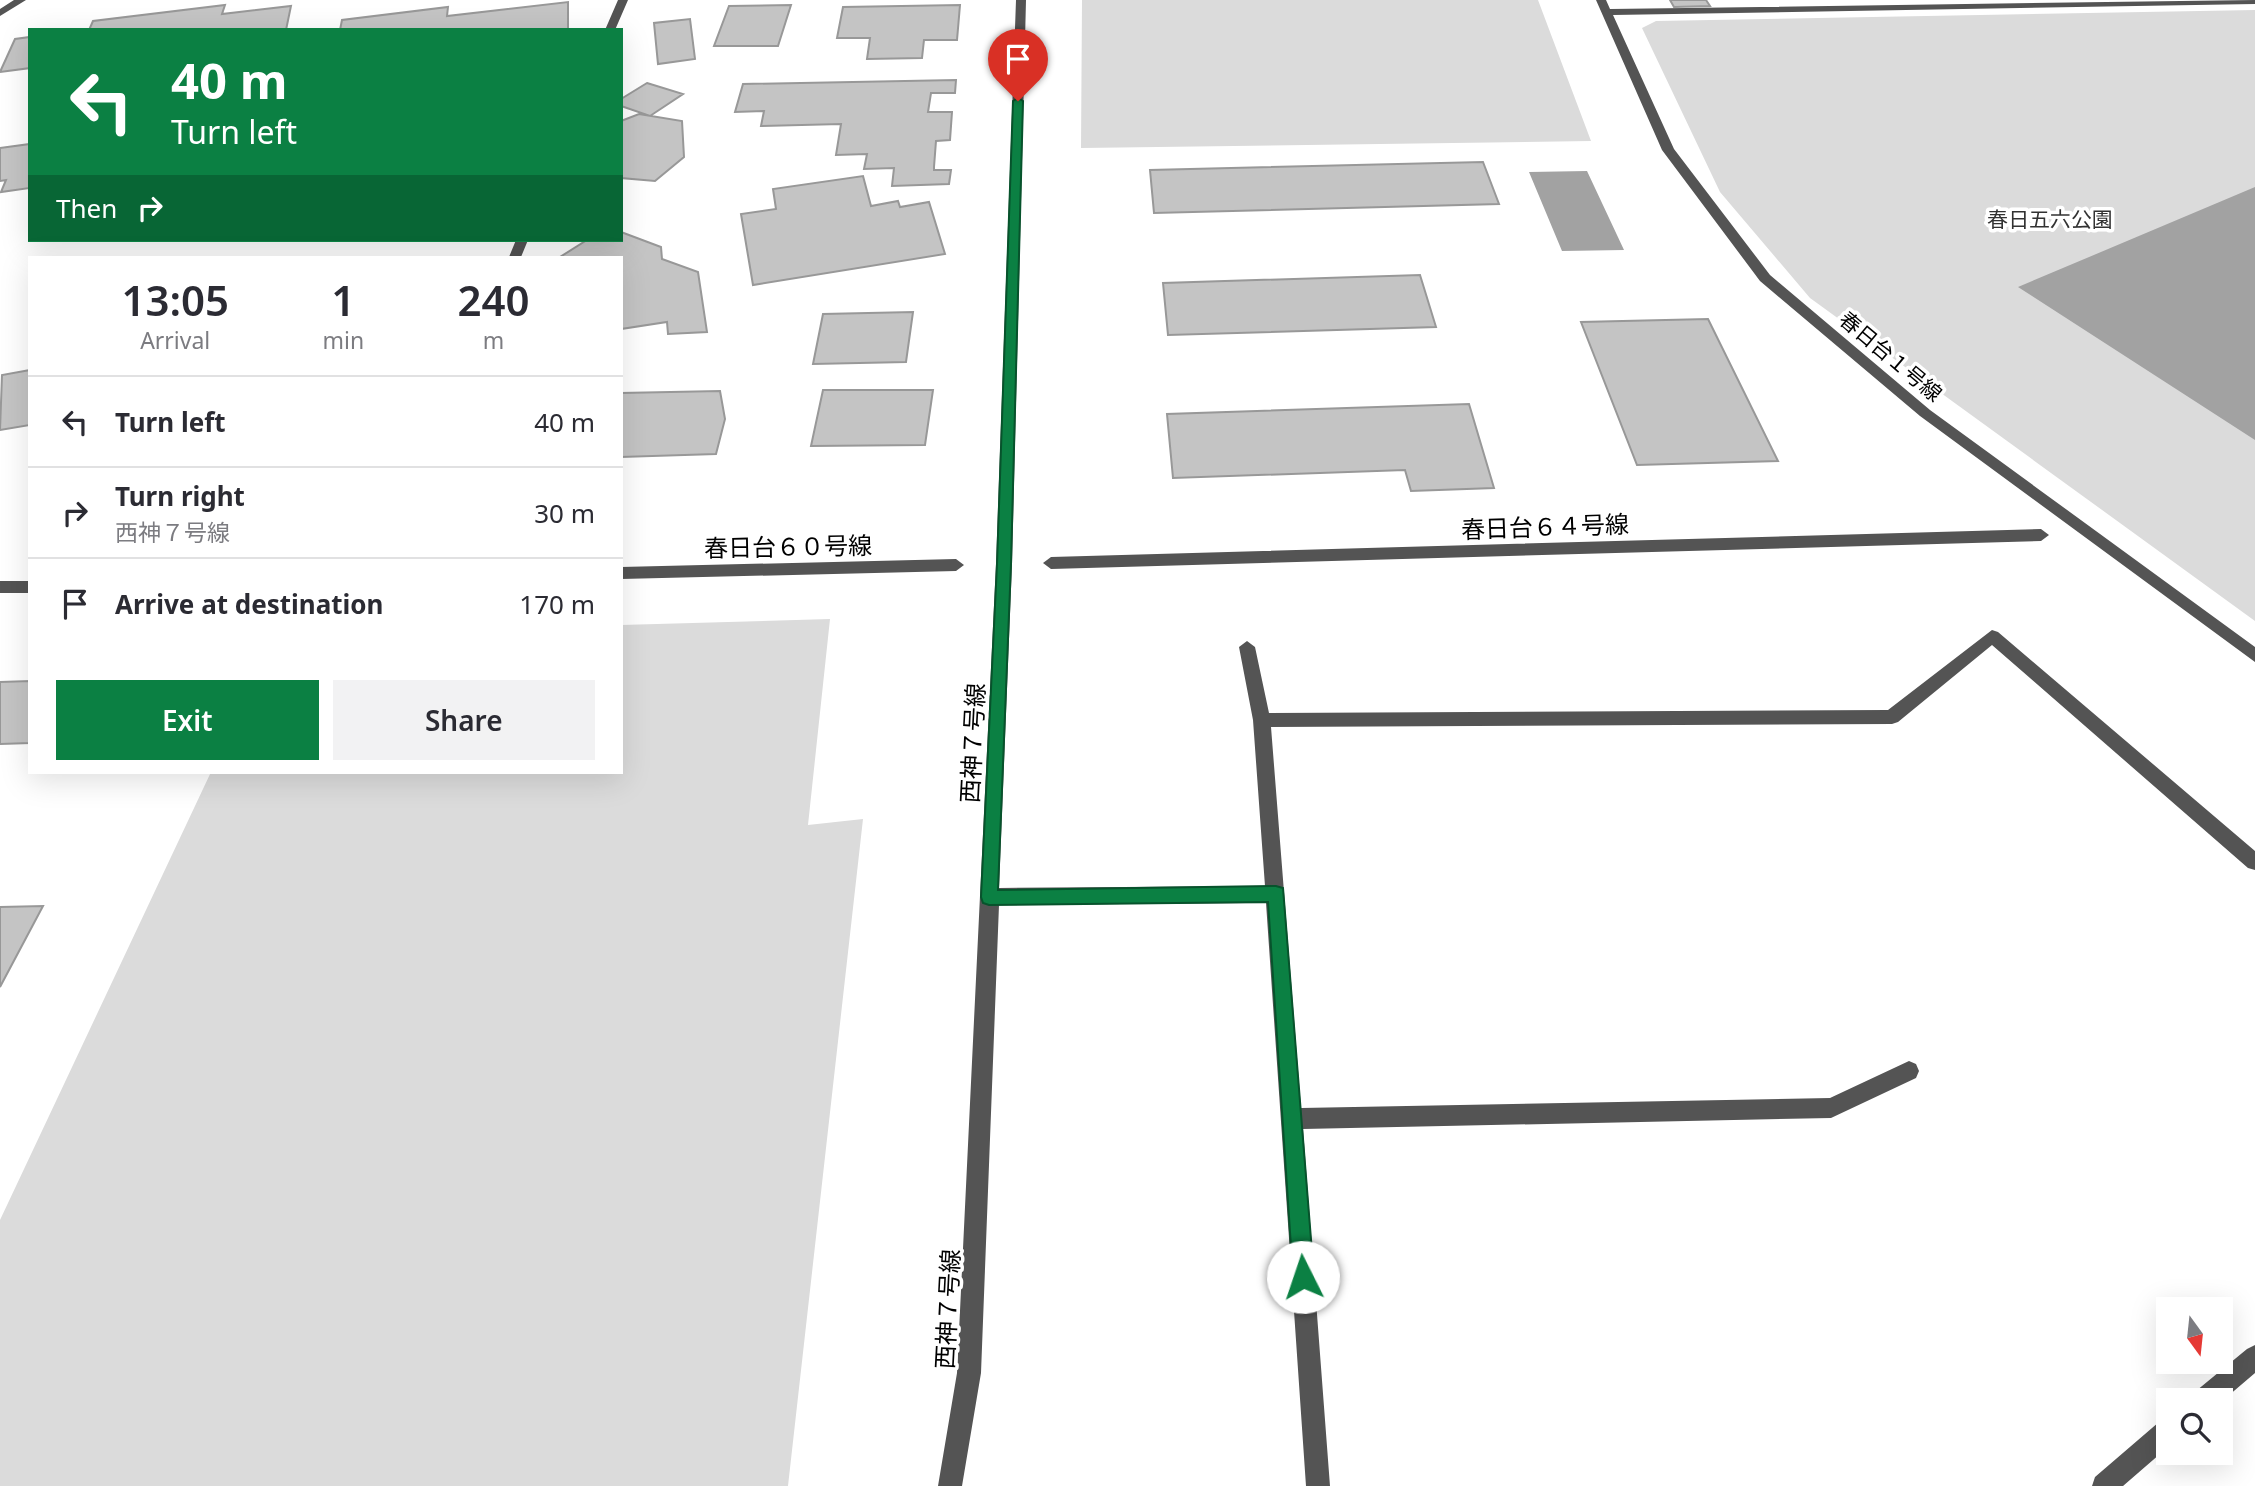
<!DOCTYPE html>
<html lang="en">
<head>
<meta charset="utf-8">
<style>
	body { margin:0; font-family:"Noto Sans","Noto Sans JP",sans-serif; background:#f2f2f3; color:#2b2b33; height:100vh; display:flex; flex-direction:column; font-size:26px; white-space:nowrap }
	* { box-sizing:border-box; margin:0 }
	p { font-size:23px; color:#7c7c81 }
	.icon { flex:none; width:38px; height:38px; fill:none; stroke:currentColor; stroke-width:2; stroke-linecap:round; stroke-linejoin:round }
	.map { position:relative; flex:1; overflow:hidden }
	.drawer { position:absolute; left:28px; top:256px; width:595px; height:518px; display:flex; flex-direction:column; background:#fff; border-radius:0px; box-shadow:0 7px 28px #0002 }
	.drawer>* { flex:none }
	.hud { position:absolute; left:28px; top:28px; width:595px; height:214px; border-radius:0px; box-shadow:0 7px 28px #0002; background:#0b8043; color:#fff; overflow:hidden }
	.needle { width:46px; rotate:165deg }
	.controls { position:absolute; left:2156px; top:1297px; display:grid; gap:14px }
	.controls a { display:grid; place-items:center; width:77px; height:77px; border-radius:0px; background:#fff; box-shadow:0 7px 28px #0002; font-size:35px }
	.pin { position:absolute; display:grid; place-items:center; width:60px; height:60px; color:#fff; margin:-72px -30px; border-radius:50% 50% 50% 0; rotate:-45deg; box-shadow:0 0 7px #0007 }
	.pin .icon { rotate:45deg }
	.me { position:absolute; width:77px; margin:-38px; rotate:356deg; stroke-linejoin:round; filter:drop-shadow(0 0 5px #0008) }
	.turn { display:flex; align-items:center; gap:24px; height:147px; padding:0 28px; font-size:32px }
	.turn .icon { width:91px; height:91px; stroke-width:2.5 }
	.turn b { display:block; font-size:49px; line-height:60px }
	.then { display:flex; align-items:center; height:66px; padding:0 28px; background:#0003; gap:14px; font-size:26px }
	.eta { display:flex; justify-content:space-evenly; align-items:center; height:119px; text-align:center }
	.eta b { font-size:42px; font-weight:600; line-height:49px }
	.cta { display:flex; gap:14px; margin-top:auto; padding:14px 28px }
	.cta a { flex:1; height:80px; border-radius:0px; background:#0b8043; color:#fff; font-size:28px; font-weight:600; line-height:80px; text-align:center }
	.cta a+a { background:#f2f2f3; color:#2b2b33 }
	ul { padding:0; list-style:none }
	li { display:flex; align-items:center; gap:21px; height:91px; padding:0 28px; border-top:2px solid #e1e1e2 }
	li div { flex:1 }
	li b { display:block; font-size:26px }
	li em { font-style:normal }
	.map>svg:first-child { display:block }
	.green { fill:#dbdbdb }
	.water { fill:#a2a2a2 }
	.building { fill:#c4c4c4; stroke:#989898; stroke-width:2 }
	.lines { fill:none; stroke-linecap:round; stroke-linejoin:round }
	.minor { fill:#545454; fill-rule:evenodd }
	.route { fill:#0b8043; stroke:#07532c; stroke-width:2 }
	.labels { text-anchor:middle; dominant-baseline:central; stroke-width:7; stroke-linejoin:round; paint-order:stroke }
	.far-park-label { font-size:21px; fill:#323232; stroke:#fff }
	.far-street-label { font-size:21px; fill:#000; stroke:#fff }
	.street-label { font-size:24px; fill:#000; stroke:#fff }
</style>
</head>
<body>
<div class="map">
<svg width="2255" height="1486" viewBox="0 0 2255 1486">
	<rect width="100%" height="100%" fill="#fff"/>
	<path class="green" d="M1082,0H1538L1591,141L1081,148Z
		M2255,10V621L1810,298L1720,192L1642,28L1656,21Z
		M830,619L808,825L863,819L788,1486H0V1220L211,772H621V625Z"/>
	<path class="water" d="M1587,171L1624,250L1562,251L1529,172Z
		M2255,187V440L2018,287Z"/>
	<path class="building" d="M1670,0H1706L1710,6L1674,7Z
		M568,2V30H340L342,20L448,7L447,16Z
		M225,5L222,14L291,6L286,30H89L93,21Z
		M791,5L778,46H714L729,6Z
		M960,5L957,40H924L922,58L867,59L870,38H837L843,7Z
		M690,19L695,59L658,64L654,23Z
		M30,37V68L0,72L15,39Z
		M956,80L955,93H931L928,112H952L950,140L936,141L934,167V170H951L949,184L892,186L894,168L864,169L867,154L836,155L841,124L761,126L764,111L735,112L743,84Z
		M647,83L683,94L650,116L621,106V99Z
		M639,114L682,121L684,157L655,181L621,178V121Z
		M30,144V188L1,192L6,180L0,181V148Z
		M1483,162L1499,204L1154,213L1150,170Z
		M863,176L871,206L898,201L900,207L929,202L945,254L753,285L741,214L776,209L773,189Z
		M621,232L661,247L662,259L698,272L707,332L668,334L667,322L621,329V257H560L587,240H621Z
		M1420,275L1436,327L1168,335L1163,283Z
		M913,312L906,362L813,364L823,314Z
		M1708,319L1778,461L1637,465L1581,322Z
		M30,370V425L0,430L2,375Z
		M823,390H933L925,445L811,446Z
		M720,391L725,419L716,454L621,457V393Z
		M1469,404L1494,488L1411,491L1405,470L1173,478L1167,414Z
		M30,681V743L0,744V682Z
		M43,906L0,987V907Z"/>
	<g class="lines">
		<path class="minor" d="M14,0H26L0,16V9Z
			M618,0H628L615,30H605Z
			M1016,0H1026L1012,564L999,888L1265,886L1253,720L1239,647L1247,641L1255,647L1269,713L1888,710L1992,630L1998,632L2255,851V870L2248,868L1992,645L1898,722L1892,724L1271,727L1301,1108L1830,1098L1909,1061L1916,1064L1919,1071L1916,1078L1831,1118L1303,1129L1330,1486H1306L1266,903L999,905L981,1373L962,1486H938L957,1373L996,564Z
			M1596,0H1606L1610,9L2255,0V4L1613,15L1674,149L1770,275L1930,410L2255,647V662L1920,416L1760,281L1662,150Z
			M516,240H528L521,257H509Z
			M2041,529L2049,535L2041,541L1051,569L1043,563L1051,557Z
			M956,559L964,565L956,571L621,579V567Z
			M0,581H30V593H0Z
			M2255,1345V1373L2221,1402V1400H2193L2196,1391L2247,1349Z
			M2168,1419V1447L2123,1486H2092L2095,1477L2159,1422Z"/>
	</g>
	<path class="route" d="M1018,98L1023,101L1011,564L998,890L1276,886L1283,888L1314,1277L1311,1284L1303,1287L1296,1284L1293,1277L1268,902L989,905L983,903L981,897L997,564L1013,101Z"/>
	<g class="labels">
		<g class="far-park-label">
			<text x="2050" y="219">春日五六公園</text>
		</g>
		<g class="far-street-label">
			<text transform="translate(1891 356) rotate(40)">春日台１号線</text>
		</g>
		<g class="street-label">
			<text transform="translate(1545 526) rotate(-2)">春日台６４号線</text>
			<text transform="translate(788 546) rotate(-1)">春日台６０号線</text>
			<text transform="translate(972 743) rotate(-87)">西神７号線</text>
			<text transform="translate(947 1309) rotate(-87)">西神７号線</text>
		</g>
	</g>
</svg>
<div class="controls">
<a><svg class="needle" viewBox="-14 -14 28 28"><path d="M0-13l5 13h-10z" fill="#e53935"/><path d="M0 13l5-13h-10z" fill="#7c7c81"/></svg></a>
<a><svg class="icon" aria-label="search" viewBox="0 0 24 24"><circle cx="10" cy="10" r="6"/><path d="M15 15l6 6"/></svg></a>
</div>
<div class="pin" style="left:1018px;top:101px;background:#d93025"><svg class="icon" aria-label="arrive" viewBox="0 0 24 24"><path d="M6 21V4h12l-3 4 3 4H6"/></svg></div>
<svg class="me" style="left:1303px;top:1277px" viewBox="-20 -20 40 40"><circle r="19" fill="#fff"/><path d="M0-13L10 11 0 6-10 11z" fill="#0b8043"/></svg>
<div class="hud">
<div class="turn"><svg class="icon" aria-label="left" viewBox="0 0 24 24"><path d="M17 20v-9H6M10 6l-5 5 5 5"/></svg><div><b>40 m</b>Turn left</div></div>
<div class="then">Then<svg class="icon" aria-label="right" viewBox="0 0 24 24"><path d="M7 20v-9h11M14 6l5 5-5 5"/></svg></div>
</div>
<section class="drawer">
<div class="eta">
<div><b>13:05</b><p>Arrival</p></div>
<div><b>1</b><p>min</p></div>
<div><b>240</b><p>m</p></div>
</div>
<ul>
<li><svg class="icon" aria-label="left" viewBox="0 0 24 24"><path d="M17 20v-9H6M10 6l-5 5 5 5"/></svg><div><b>Turn left</b></div><em>40 m</em></li>
<li><svg class="icon" aria-label="right" viewBox="0 0 24 24"><path d="M7 20v-9h11M14 6l5 5-5 5"/></svg><div><b>Turn right</b><p>西神７号線</p></div><em>30 m</em></li>
<li><svg class="icon" aria-label="arrive" viewBox="0 0 24 24"><path d="M6 21V4h12l-3 4 3 4H6"/></svg><div><b>Arrive at destination</b></div><em>170 m</em></li>
</ul>
<div class="cta"><a>Exit</a><a>Share</a></div>
</section>
</div>
</body>
</html>
